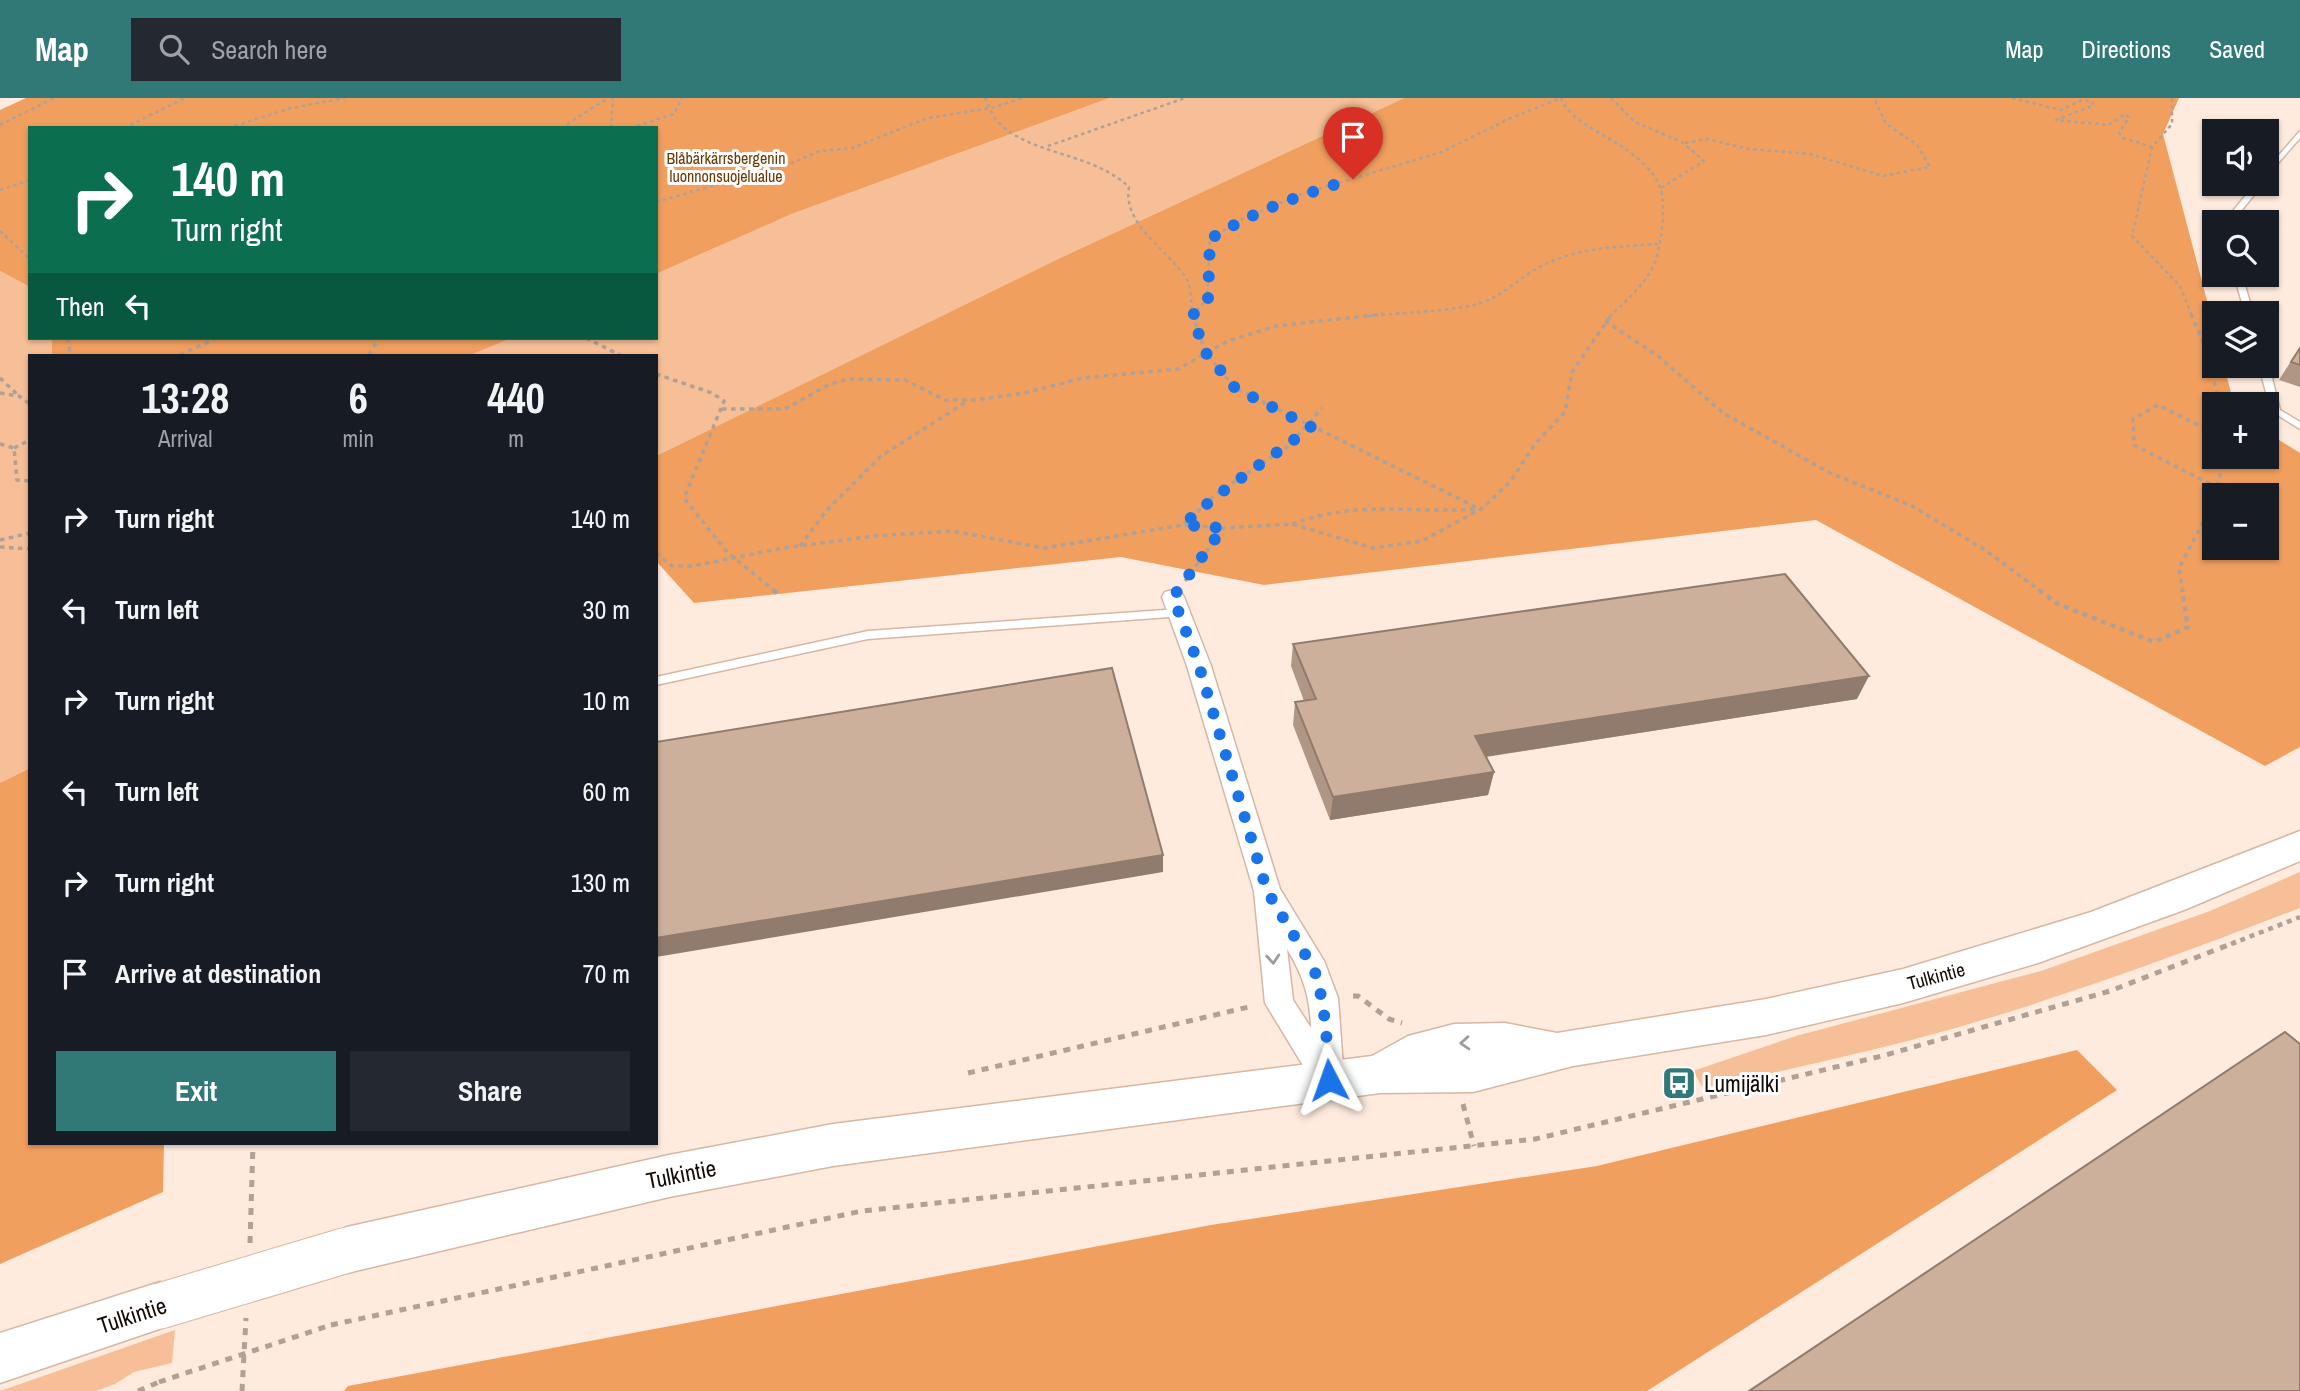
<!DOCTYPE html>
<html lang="en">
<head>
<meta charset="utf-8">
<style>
	body { margin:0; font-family:"Archivo Narrow",sans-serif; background:#242831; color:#f1f3f6; height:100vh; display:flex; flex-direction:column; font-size:26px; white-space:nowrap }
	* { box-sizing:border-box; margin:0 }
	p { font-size:23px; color:#9ea1a6 }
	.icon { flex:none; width:38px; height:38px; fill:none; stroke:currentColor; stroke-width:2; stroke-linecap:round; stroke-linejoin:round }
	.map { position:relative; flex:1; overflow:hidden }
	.sheet { position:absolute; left:28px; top:256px; width:630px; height:791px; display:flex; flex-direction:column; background:#171b24; border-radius:0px; box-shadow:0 2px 5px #0004 }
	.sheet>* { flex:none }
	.banner { position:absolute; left:28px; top:28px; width:630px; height:214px; border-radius:0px; box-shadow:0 2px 5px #0004; background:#0b6e4f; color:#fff; overflow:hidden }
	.buttons { position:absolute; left:2202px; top:21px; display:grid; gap:14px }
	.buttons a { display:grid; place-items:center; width:77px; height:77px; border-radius:0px; background:#171b24; box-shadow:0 2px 5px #0004; font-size:35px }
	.pin { position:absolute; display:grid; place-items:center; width:60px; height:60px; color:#fff; margin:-72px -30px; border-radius:50% 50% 50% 0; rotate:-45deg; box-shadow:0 0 7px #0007 }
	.pin .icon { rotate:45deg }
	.me { position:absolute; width:77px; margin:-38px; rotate:356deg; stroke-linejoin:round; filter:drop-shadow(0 0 5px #0008) }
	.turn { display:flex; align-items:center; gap:24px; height:147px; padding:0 28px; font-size:32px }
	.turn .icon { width:91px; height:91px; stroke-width:2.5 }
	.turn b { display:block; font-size:49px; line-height:60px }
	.then { display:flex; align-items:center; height:66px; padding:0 28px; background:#0003; gap:14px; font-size:26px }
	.eta { display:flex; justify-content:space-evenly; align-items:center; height:119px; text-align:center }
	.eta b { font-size:42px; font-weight:700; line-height:49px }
	.primary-button { display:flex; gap:14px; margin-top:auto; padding:14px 28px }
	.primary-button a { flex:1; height:80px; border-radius:0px; background:#307976; color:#fff; font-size:28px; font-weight:700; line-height:80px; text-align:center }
	.primary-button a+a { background:#242831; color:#f1f3f6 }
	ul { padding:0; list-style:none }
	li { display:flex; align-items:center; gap:21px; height:91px; padding:0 28px }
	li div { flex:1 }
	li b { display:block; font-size:26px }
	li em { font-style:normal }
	header { display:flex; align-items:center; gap:42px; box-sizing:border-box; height:98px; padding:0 35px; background:#307976; color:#fff }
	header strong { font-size:33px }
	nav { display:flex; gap:38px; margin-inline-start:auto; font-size:24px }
	.search { width:490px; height:63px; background:#242831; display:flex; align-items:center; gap:18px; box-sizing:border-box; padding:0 24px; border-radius:0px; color:#9ea1a6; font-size:26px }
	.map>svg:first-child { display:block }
	.green { fill:#f7bf97 }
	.forest { fill:#f19f5f; fill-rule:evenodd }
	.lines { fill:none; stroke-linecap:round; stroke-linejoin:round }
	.service-casing { stroke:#d5b7a3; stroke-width:3 }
	.minor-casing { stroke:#d5b7a3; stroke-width:3 }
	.secondary-casing { stroke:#d5b7a3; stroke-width:3 }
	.path-far3 { stroke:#b0a095; stroke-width:2.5; stroke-dasharray:3.5 3.5; stroke-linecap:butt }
	.path-far2 { stroke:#b0a095; stroke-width:3.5; stroke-dasharray:4.5 4.5; stroke-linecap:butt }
	.path-far1 { stroke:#b0a095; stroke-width:4.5; stroke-dasharray:5 5; stroke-linecap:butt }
	.path { stroke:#b0a095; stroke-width:5; stroke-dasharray:7 7; stroke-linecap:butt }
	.service { fill:#fff; fill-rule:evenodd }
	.minor { fill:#fff; fill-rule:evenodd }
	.secondary { fill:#fff; fill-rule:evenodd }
	.secondary-bridge-casing { stroke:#d5b7a3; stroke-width:47; stroke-linecap:butt }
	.path-bridge { stroke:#b0a095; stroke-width:5; stroke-dasharray:7 7; stroke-linecap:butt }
	.secondary-bridge { stroke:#fff; stroke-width:45 }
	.wall { fill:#b09785 }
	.shaded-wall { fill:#907b6c }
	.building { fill:#cdb09b; stroke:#907b6c; stroke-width:2 }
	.oneway { stroke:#a19d9b }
	.route { stroke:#1a73e8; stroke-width:12; stroke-dasharray:0 21.6 }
	.labels { text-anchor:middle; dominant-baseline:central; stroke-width:6; stroke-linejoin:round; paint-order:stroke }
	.far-park-label { font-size:16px; fill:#6b3703; stroke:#fff }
	.street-label { font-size:19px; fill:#150b05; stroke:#fff }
	.near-poi-label { font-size:23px; fill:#150b05; stroke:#fff; text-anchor:start }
	.near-street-label { font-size:23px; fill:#150b05; stroke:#fff }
</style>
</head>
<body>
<header>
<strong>Map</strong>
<div class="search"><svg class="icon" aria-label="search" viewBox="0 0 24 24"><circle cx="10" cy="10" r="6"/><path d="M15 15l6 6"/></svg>Search here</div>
<nav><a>Map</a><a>Directions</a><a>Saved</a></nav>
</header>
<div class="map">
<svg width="2300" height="1293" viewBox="0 0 2300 1293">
	<rect width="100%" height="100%" fill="#feebde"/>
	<path class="green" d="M1107,0H1404L1058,161L656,358V257H179V240H656V176L717,149L656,30Z
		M0,173L30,189V240H52V257H30V670L0,685Z
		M2300,774V810C2186,854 2070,897 1952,931C1870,954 1786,972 1703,990L1693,973L1796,938L2041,873L2210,813Z
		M175,1232L172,1265L134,1274L115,1286L96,1293H0Z"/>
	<path class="forest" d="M26,0H1109L791,116L656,176V30H30V189L0,173V12Z
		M1404,0H2179L2163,36L2214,229V268H2224L2234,306H2214V359H2266V334L2300,355V649L2265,668L1816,422L1264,487L1121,459L694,505L656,463V358L1058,161ZM2214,397H2266V450H2214Z
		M52,240H511L470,257H52Z
		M30,670V1045H164L163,1094L0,1166V685Z
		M2077,952L2117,992L1647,1293H344L348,1288L1211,1127L1597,1068Z"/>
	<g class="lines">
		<g class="service-casing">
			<path id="service" d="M2300,33V40L2266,79V72Z
				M2255,86H2263L2232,124H2224Z
				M2234,177H2242L2253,215H2245Z
				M2266,266L2269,268L2280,312L2300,324V331L2271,313L2259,268H2266Z
				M1179,511L1185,515L1183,518L868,541L656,587V579L868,533Z"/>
		</g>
		<g class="minor-casing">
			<path id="minor" d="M1173,492L1181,494L1184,499L1211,568L1280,791L1324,863L1338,900L1344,983L1340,992L1329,996L1318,992L1265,905L1254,793L1187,568L1162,499L1165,494ZM1287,851C1303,877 1310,899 1311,930L1293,902Z"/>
		</g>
		<g class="secondary-casing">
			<path id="secondary" d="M2300,733V763L2184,812L2038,865L1903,905L1766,937L1573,968L1473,994L1380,995L833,1068L669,1099L347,1175L330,1168L323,1152L330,1136L347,1129L669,1057L833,1026L1372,958L1408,938L1454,926L1505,925L1557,935L1766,901L1903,871L2091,814Z
				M160,1184L177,1191L184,1208L177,1225L0,1285V1235Z"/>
		</g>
		<path class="path-far3" d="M985,0C989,8 992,18 998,24C1031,58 1090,53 1129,89C1122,126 1168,152 1186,180C1192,189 1191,207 1192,218
			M1561,0C1571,24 1603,35 1624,50C1636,58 1656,75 1660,89C1667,108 1661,151 1653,169C1643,188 1626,203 1610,218
			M1611,0L1635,24L1682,44L1704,63L1661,90
			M2012,0L2061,12L2082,2L2091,3L2094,7L2056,22L2109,27L2125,16L2129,19L2119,35L2123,40L2152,49
			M2172,0V26L2152,49L2132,138L2180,188L2192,218
			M0,27L54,0
			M124,30L185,0
			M228,30L291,10L345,0
			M561,30L608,0
			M611,30L613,0
			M630,30L674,16L682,0
			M1685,45L1707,41L1749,51L1810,56L1883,78L1930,69L1917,47L1886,26L1874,0
			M1048,48L1185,0
			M0,92L30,82
			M656,104L789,66L820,53L852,50L928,20L991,10L1023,0
			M0,133L30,161
			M1192,218L1207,201L1210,141L1240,122L1304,95L1442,54L1513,19L1561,0
			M1368,218C1395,215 1462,213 1484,204C1505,195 1520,180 1538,170C1575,149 1618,149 1658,146"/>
		<path class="path-far2" d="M1192,216L1206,255L1235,290L1480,411
			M2191,216L2205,249L2220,306
			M1192,218L1194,216
			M1605,223L1658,258L1723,315L1830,375L1912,408L1985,452L2042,494
			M68,240L70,257
			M586,240L620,257
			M180,257L216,240
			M369,257L379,240
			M656,276L712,295L724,303L684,400L727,454L776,494
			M0,280L19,298
			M0,295L19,298L30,306
			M722,311H785L830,286L849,281L905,282L945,302H975L1024,295L1083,280L1178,271L1228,243L1276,228L1383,216
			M2214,335L2158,307L2133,321L2134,347L2218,390
			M0,346L14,350L17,382L30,383
			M14,350L30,342
			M2215,397L2225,359
			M1184,426L1216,396L1288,348L1322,310
			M1292,426C1363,401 1407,416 1477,411
			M0,442L30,435
			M800,448L826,413L881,358L968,303
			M0,449L30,451
			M656,455L672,468H693L783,450L874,438L952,433L1044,450L1183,427L1223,430L1292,426L1373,450L1422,443L1481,411L1510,384L1535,346L1565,314L1572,274L1612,216
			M1185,483L1223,431
			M2183,494L2179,470L2214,403"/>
		<path class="path-far1" d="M773,492L781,498
			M2039,492L2058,506L2154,544L2188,529L2182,492
			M2231,846L2300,819"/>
		<path class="path" d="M1353,898H1358L1389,921L1402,925
			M968,975L1253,908
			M1463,1006L1474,1048
			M250,1145L253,1045
			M331,1227L862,1113L1535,1041L1882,958L2110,893L2236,844
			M138,1293L159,1284
			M242,1293L246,1220"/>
		<use href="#service" class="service"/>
		<use href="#minor" class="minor"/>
		<use href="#secondary" class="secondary"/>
		<g class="secondary-bridge-casing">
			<path id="secondary-bridge" d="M160,1208L347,1152"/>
		</g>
		<path class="path-bridge" d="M159,1284L331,1227"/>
		<use href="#secondary-bridge" class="secondary-bridge"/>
	</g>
	<path class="wall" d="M2300,249V289L2279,282Z
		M1293,546L1857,601L1486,659L1494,674L1488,697L1330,722L1293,627L1295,604L1304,603L1291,568Z"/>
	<path class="shaded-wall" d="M1869,578L1857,601L1470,661L1475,638Z
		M1494,674L1488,697L1330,722L1333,699Z
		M1163,757V774L656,859V840Z"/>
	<path class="building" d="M2300,250V267L2291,264Z
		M1785,476L1869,578L1475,638L1494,674L1333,699L1295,604L1316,601L1293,546Z
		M1112,570L1163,757L656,840V644Z
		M2285,934L2300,946V1293H1749Z"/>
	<defs><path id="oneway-chevron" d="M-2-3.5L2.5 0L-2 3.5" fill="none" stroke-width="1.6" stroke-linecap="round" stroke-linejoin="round" transform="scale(1.75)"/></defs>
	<g class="oneway">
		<use href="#oneway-chevron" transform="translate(1273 861) rotate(85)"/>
		<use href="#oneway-chevron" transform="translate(1465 945) rotate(176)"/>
	</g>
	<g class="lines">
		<path class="route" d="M1329,982C1327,944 1326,908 1314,871L1267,793L1199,568L1173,499L1223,430L1183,427C1222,390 1269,362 1311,329L1235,290L1206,255L1192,218L1208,201L1210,141C1254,113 1303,96 1353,81"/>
	</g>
	<defs>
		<g id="bus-square" transform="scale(1.75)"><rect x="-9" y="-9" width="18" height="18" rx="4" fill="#307976" stroke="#fff"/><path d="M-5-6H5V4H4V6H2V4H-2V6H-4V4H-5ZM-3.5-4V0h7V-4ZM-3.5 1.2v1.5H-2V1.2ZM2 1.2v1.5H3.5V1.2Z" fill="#fff"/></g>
	</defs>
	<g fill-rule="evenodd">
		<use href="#bus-square" x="1679" y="985"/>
	</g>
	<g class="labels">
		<g class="far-park-label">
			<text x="726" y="60">Blåbärkärrsbergenin<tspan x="726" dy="18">luonnonsuojelualue</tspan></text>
		</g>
		<g class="street-label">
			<text transform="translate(1936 878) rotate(-15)">Tulkintie</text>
		</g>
		<g class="near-poi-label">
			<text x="1704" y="985">Lumijälki</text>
		</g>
		<g class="near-street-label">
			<text transform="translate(681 1076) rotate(-11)">Tulkintie</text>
			<text transform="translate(132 1217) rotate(-18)">Tulkintie</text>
		</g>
	</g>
</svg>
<div class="buttons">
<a><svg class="icon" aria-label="sound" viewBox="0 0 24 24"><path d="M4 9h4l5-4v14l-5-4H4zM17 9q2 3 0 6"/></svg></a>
<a><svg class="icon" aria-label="search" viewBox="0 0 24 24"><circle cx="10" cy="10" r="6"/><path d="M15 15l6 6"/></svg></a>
<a><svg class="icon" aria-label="layers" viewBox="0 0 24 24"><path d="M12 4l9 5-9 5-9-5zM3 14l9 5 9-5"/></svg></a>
<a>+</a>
<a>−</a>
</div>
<div class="pin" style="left:1353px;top:81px;background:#d93025"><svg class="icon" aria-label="arrive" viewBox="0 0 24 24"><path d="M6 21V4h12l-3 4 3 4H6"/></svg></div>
<svg class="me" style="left:1329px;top:982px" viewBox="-20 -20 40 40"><path d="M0-17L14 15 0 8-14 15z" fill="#1a73e8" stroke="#fff" stroke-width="4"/></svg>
<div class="banner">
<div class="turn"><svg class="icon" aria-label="right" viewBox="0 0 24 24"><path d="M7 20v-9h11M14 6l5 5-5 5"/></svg><div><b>140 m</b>Turn right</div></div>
<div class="then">Then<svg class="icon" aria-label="left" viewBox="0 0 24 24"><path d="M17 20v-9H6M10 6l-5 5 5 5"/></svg></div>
</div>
<section class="sheet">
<div class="eta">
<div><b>13:28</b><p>Arrival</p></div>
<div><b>6</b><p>min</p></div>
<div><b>440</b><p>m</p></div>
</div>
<ul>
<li><svg class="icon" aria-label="right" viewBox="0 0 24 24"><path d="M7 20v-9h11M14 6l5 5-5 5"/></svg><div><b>Turn right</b></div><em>140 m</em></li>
<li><svg class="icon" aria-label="left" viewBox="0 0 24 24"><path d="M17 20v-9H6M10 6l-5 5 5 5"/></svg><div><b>Turn left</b></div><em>30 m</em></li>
<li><svg class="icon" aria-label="right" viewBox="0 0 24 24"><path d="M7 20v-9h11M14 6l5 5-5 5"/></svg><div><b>Turn right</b></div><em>10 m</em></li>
<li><svg class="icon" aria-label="left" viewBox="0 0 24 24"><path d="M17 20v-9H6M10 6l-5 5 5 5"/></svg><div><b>Turn left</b></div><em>60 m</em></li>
<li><svg class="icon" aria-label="right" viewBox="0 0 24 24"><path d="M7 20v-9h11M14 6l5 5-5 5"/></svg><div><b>Turn right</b></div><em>130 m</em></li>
<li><svg class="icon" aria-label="arrive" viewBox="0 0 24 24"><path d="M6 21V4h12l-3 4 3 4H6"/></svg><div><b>Arrive at destination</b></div><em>70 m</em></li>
</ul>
<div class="primary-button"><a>Exit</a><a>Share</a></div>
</section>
</div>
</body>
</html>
